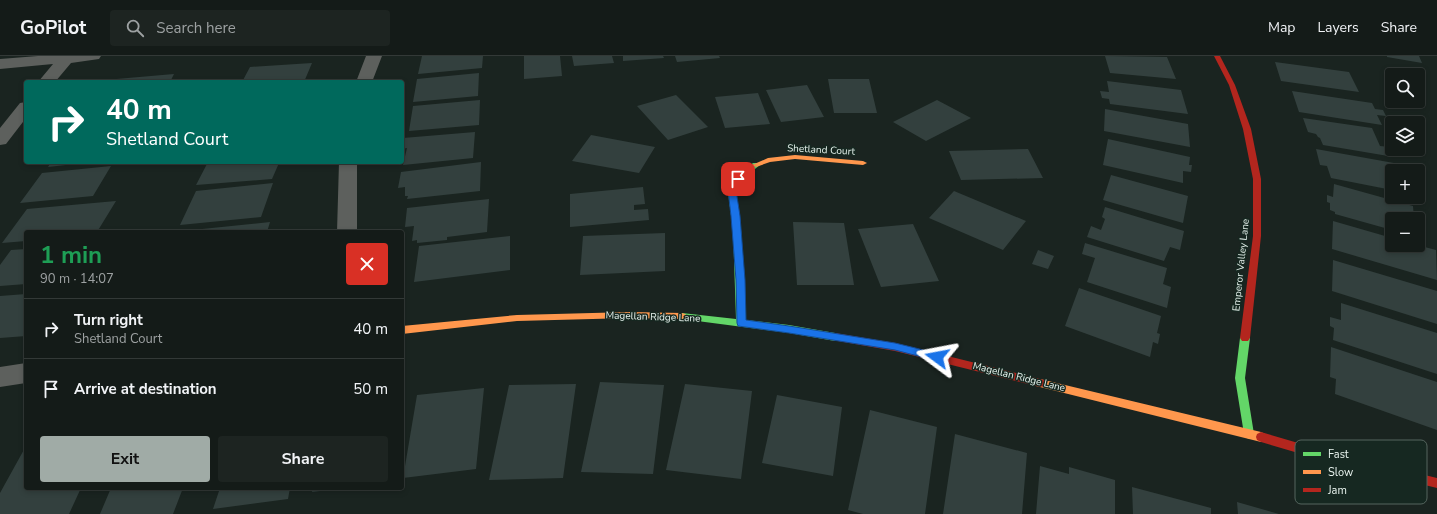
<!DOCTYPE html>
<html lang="en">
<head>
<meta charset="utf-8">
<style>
	body { margin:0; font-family:"Nunito Sans",sans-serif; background:#1d2421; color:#f1f3f6; height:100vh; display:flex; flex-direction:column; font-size:15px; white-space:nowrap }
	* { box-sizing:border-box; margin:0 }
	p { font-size:13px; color:#9da1a2 }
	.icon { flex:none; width:22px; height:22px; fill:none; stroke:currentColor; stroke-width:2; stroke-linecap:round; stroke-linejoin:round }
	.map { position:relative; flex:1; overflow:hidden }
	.side { position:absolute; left:24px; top:174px; width:380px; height:260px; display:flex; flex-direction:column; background:#141b18; border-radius:4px; box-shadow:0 2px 6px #0003,0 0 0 1px #333937 }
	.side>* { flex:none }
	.banner { position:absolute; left:24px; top:24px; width:380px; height:84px; border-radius:4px; box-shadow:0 2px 6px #0003,0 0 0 1px #333937; background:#00695c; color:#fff; overflow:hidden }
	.tools { position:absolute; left:1385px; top:12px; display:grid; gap:8px }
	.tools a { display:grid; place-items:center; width:40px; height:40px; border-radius:4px; background:#141b18; box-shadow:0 2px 6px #0003,0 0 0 1px #333937; font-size:20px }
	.pin { position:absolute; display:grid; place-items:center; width:34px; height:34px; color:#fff; margin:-17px; border-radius:8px; box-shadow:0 2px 6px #0006 }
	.me { position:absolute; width:44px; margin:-22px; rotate:283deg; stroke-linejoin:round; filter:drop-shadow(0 0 3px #0008) }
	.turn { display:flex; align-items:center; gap:14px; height:84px; padding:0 16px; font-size:18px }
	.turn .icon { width:52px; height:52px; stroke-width:2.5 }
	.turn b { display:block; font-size:28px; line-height:34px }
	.round { display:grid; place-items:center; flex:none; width:42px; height:42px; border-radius:4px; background:#1d2421 }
	.overview { display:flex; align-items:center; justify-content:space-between; height:68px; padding:0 16px }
	h1 { font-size:24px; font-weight:700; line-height:30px; color:#1e9e55 }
	.action { display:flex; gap:8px; margin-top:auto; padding:8px 16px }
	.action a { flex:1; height:46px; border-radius:4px; background:#a0aba6; color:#111; font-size:16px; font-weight:700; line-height:46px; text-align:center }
	.action a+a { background:#1d2421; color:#f1f3f6 }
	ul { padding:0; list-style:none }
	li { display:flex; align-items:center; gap:12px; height:60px; padding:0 16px; border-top:1px solid #333937 }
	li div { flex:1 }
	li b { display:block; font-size:15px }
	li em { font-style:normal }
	header { display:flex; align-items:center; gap:24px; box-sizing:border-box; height:56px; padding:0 20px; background:#141b18; border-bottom:1px solid #333937 }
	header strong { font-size:19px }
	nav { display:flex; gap:22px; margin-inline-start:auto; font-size:14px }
	.search { width:280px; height:36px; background:#1d2421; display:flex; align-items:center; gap:10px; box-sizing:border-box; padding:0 14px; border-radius:4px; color:#9da1a2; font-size:15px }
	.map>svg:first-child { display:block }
	.building { fill:#33403e }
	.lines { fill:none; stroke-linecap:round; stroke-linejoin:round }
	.street { fill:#5d605d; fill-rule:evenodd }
	.fast { fill:#63d668; fill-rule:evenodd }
	.slow { fill:#ff974d; fill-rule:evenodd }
	.jam { fill:#b3261e; fill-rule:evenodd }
	.route { fill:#1a73e8; stroke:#114b97 }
	.labels { text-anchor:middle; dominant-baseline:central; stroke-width:3; stroke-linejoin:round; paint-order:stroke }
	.street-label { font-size:10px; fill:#e8f3ee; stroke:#162821 }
	.key { fill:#162821; stroke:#55655e; stroke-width:1 }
	.key-label { font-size:11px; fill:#e8f3ee }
</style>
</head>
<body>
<header>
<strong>GoPilot</strong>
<div class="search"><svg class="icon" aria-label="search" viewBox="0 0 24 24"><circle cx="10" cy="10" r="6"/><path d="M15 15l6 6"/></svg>Search here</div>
<nav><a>Map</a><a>Layers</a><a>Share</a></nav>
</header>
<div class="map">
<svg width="1437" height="458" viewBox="0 0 1437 458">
	<rect width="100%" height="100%" fill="#1a2420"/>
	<path class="building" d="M422,0H483L482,12L418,18Z
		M524,0H560L562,20L524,23Z
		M572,0H612L614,7L574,10Z
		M623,0H663L664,2L623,5Z
		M675,0H719L720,2L677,6Z
		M1105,0L1167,1L1176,23L1110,17Z
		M1387,0H1419L1422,7L1387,1Z
		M1275,6L1349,16L1359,36L1281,25Z
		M312,7L304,26H242L250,11Z
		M479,17L478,40L413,46L417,23Z
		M174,18L170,26H93V25Z
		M828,23H869L877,57H834Z
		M1107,25L1181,34L1188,58L1110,48L1109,43L1102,42L1100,35L1109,36Z
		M807,29L824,61L781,66L766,34Z
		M1292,35L1372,47L1375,53L1383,54L1386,60L1377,59L1382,69L1299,56Z
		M758,37L770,68L725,72L715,41Z
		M676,39L708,71L668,84L637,50Z
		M480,44L479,69L409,75L413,50Z
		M937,44L971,62L926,85L893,66Z
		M1105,53L1188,68L1190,91L1104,75Z
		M1303,62L1372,72L1380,90L1390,91L1394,101L1323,89L1320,82L1318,81L1316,78L1308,76Z
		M475,76L473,102L403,109L407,92L402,93L403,82Z
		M591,79L655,91L639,117L572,105Z
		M1108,83L1190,101L1189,109H1192L1191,116L1183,115V127L1103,109Z
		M1028,93L1043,122L961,124L949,95Z
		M1316,93L1405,109L1408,115H1392V134L1331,122L1327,110L1320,109Z
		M51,106H84V107L48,111Z
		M208,106H268V108L279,107L272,123L196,129Z
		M481,106L480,135L407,143L408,140H405V131L398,132L401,116Z
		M111,110L93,140L20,147L42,117Z
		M1111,119L1188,140L1183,167L1103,144Z
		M273,127L261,161L180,169L196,135Z
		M1334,128L1413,150L1414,163H1392V174L1335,158V156L1330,154V147L1327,146V139L1333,141Z
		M643,131L645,148L634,149V154L648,153L649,164L570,171V138Z
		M954,135L1026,165L1003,194L929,162Z
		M489,143L487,176L447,181V184L417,187V184L412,185L414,170L405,171L407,152Z
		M116,145L97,176H26V185L2,187L27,153Z
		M1105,151L1184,175L1180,194L1170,191L1164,205L1087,181L1091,170L1101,174L1105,163L1102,161Z
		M1333,165L1392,182V189H1417L1436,194L1437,224L1332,193Z
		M270,166L267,176H201L202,173Z
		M793,166L844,167L854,229H797Z
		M913,168L939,225L881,231L858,173Z
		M665,177V215L580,219L583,180Z
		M510,180V214L414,226L419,190Z
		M1085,187L1167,212L1163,228L1171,231L1167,252L1087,226L1095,202L1082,198Z
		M26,193V228L0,230V209L11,194Z
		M1038,194L1054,200L1048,213L1032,208Z
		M1333,204L1437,235V268L1332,235Z
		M1079,232L1161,260L1157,277L1160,278L1158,288L1153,286L1150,301L1065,270Z
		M26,238V280L0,282V240Z
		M1341,247L1437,277V318L1333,284L1334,272L1330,270V261L1341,264Z
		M1331,291L1437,326V374L1335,338L1336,323L1330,321Z
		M600,326L664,329L653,418L581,416Z
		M576,328L563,422L489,424L509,329Z
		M685,328L752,335L741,423L666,414Z
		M484,332L476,413L403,422L417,339Z
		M777,339L842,351L833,420L762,407Z
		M870,354L937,371L925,458H863L848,454Z
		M955,378L1027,397L1022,458H943Z
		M26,390V432H81L69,458H0V437Z
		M1040,410L1069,418V411L1115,424V458H1036Z
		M1132,431L1211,452V458H1133Z
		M111,432H183L173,458H100Z
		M220,432H290L288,443L213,453Z
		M313,432H336V433L312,436Z
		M1237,446L1279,458H1238Z"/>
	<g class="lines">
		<path class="street" d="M38,0H101L99,3L71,7L55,26H38L53,8L0,13V3Z
			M366,0H382L372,26H356Z
			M26,46V62L6,88L0,89V72L20,47Z
			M339,106H357V176H337Z
			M26,307V327L0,331V311Z"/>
		<path class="fast" d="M753,107H759L760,109L741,124L736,137L741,174L746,264L789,269L835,277L838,278L840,281L838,284L835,285L789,277L682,263L679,262L677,260L679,258L682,257L736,263L733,174L728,137L735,121Z
			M1245,278L1248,279L1250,282L1245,322L1254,378L1253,381L1249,383L1245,381L1244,378L1235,322L1240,282L1242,279Z"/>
		<path class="slow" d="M795,99L863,105L867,107L863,109L795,103L770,106L756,111L752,109L768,102Z
			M630,256L682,257L685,258L687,260L685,262L682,263L630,262L517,265L402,278V270L517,259Z
			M1040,323L1261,376L1265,378L1266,381L1265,384L1261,386L1040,331L1036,330L1035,327L1036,324Z"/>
		<path class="jam" d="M1214,0H1220L1235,29L1251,73L1261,123V180L1250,282L1248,285H1242L1240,282L1253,180V123L1243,73L1229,29Z
			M835,277L895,287L1040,323L1044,324L1045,327L1044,330L1040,331L895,295L832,284L830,281L832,278Z
			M1261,376L1322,394L1437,422V432L1322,404L1261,386L1257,384L1256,381L1257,378Z"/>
	</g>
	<path class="route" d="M738,120L742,123L736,134L740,160L745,224L746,264L789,270L895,287L940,298L942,301L940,303L937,305L895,294L789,277L738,270L737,267L736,224L731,160L728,134L735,121Z"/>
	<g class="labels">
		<g class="street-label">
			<text transform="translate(821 94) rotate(3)">Shetland Court</text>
			<text transform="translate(1241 209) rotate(-84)">Emperor Valley Lane</text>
			<text transform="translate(653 261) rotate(2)">Magellan Ridge Lane</text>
			<text transform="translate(1019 321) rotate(14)">Magellan Ridge Lane</text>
		</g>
	</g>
	<rect x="1295" y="384" width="132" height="64" rx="6" class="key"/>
	<rect x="1303" y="396" width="18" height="4" fill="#63d668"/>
	<rect x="1303" y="414" width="18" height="4" fill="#ff974d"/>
	<rect x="1303" y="432" width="18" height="4" fill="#b3261e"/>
	<g class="key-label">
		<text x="1328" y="402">Fast</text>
		<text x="1328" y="420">Slow</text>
		<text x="1328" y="438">Jam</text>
	</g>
</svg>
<div class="tools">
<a><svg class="icon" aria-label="search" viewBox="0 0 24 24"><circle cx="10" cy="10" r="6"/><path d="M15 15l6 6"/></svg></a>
<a><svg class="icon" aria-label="layers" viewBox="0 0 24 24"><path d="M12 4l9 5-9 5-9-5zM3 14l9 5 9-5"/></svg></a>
<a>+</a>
<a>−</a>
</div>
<div class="pin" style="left:738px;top:123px;background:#d93025"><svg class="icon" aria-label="arrive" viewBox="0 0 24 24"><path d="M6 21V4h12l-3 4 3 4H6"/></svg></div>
<svg class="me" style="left:937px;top:301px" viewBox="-20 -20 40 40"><path d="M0-17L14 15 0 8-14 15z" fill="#1a73e8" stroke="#fff" stroke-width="4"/></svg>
<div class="banner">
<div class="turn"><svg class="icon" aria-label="right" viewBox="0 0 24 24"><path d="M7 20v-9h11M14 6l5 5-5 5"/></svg><div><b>40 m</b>Shetland Court</div></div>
</div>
<section class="side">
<div class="overview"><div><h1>1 min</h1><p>90 m · 14:07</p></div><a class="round" style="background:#d93025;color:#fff"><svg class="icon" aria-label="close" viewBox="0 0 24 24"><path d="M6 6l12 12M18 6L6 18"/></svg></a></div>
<ul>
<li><svg class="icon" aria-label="right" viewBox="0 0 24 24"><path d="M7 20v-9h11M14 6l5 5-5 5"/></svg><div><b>Turn right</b><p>Shetland Court</p></div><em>40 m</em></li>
<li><svg class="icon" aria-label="arrive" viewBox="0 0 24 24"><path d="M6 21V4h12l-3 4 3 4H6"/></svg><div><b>Arrive at destination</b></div><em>50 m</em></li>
</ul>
<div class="action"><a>Exit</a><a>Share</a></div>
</section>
</div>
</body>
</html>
